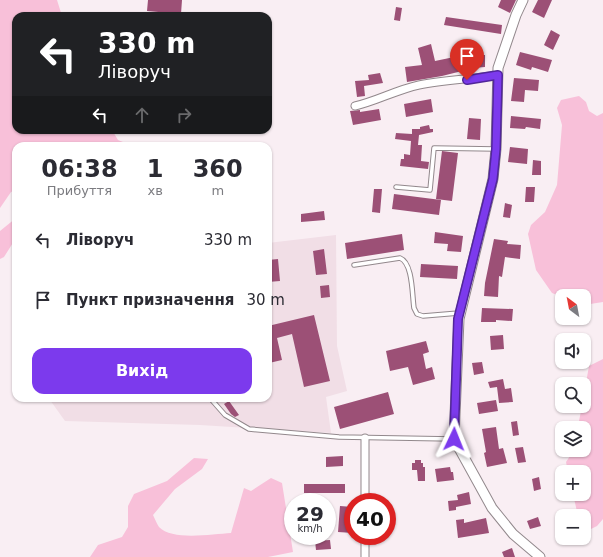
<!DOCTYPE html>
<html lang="uk">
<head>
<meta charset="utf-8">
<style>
	body { margin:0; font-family:"DejaVu Sans",sans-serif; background:#f2f2f3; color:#2b2b33; height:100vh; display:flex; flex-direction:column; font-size:15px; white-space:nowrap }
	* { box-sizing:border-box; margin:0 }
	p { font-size:13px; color:#7c7c81 }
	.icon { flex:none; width:22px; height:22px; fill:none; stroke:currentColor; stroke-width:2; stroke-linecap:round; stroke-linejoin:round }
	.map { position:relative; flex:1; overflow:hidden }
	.side { position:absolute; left:12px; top:142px; width:260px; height:260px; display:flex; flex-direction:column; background:#fff; border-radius:12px; box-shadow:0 1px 3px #0004 }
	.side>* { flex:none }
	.top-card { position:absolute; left:12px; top:12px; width:260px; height:122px; border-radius:12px; box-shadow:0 1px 3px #0004; background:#202124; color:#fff; overflow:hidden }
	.needle { width:26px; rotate:328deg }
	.fabs { position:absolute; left:555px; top:289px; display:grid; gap:8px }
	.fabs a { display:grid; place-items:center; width:36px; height:36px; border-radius:8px; background:#fff; box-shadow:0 1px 3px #0004; font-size:20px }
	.speed { position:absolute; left:284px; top:493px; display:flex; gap:8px; font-size:20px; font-weight:700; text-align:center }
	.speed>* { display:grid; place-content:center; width:52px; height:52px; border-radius:50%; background:#fff; box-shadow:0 1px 3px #0004; line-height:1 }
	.speed small { font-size:10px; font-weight:400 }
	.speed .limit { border:6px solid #d22; background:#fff; color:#111 }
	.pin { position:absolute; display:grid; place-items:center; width:34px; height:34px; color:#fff; margin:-41px -17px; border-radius:50% 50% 50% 0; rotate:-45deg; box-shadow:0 0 4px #0007 }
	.pin .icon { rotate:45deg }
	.me { position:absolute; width:44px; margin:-22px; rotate:2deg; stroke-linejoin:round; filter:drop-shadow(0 0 3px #0008) }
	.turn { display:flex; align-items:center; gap:14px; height:84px; padding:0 20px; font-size:18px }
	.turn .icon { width:52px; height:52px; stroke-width:2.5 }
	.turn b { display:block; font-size:28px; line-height:34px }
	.lanes { display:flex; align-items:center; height:38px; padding:0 20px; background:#0003; justify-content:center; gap:20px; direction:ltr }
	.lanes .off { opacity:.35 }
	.eta { display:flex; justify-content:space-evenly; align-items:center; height:68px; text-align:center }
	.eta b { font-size:24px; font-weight:700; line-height:28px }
	.action { display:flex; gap:8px; margin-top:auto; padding:8px 20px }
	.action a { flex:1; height:46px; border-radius:12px; background:#7c3aed; color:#fff; font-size:16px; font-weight:700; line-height:46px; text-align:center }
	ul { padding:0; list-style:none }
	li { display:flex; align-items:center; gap:12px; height:60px; padding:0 20px }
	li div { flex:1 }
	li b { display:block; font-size:15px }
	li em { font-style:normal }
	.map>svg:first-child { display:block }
	.built { fill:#f1dee6 }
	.green { fill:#f8c0d9 }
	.building { fill:#9c5076 }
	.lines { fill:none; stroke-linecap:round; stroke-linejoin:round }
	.service-casing { stroke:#92888c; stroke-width:5.5 }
	.minor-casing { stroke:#92888c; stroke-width:9 }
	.tertiary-casing { stroke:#92888c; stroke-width:11 }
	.service { stroke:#fff; stroke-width:3.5 }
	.minor { stroke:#fff; stroke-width:7 }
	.tertiary { stroke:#fff; stroke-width:9 }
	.route-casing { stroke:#51269a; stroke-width:10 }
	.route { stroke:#7c3aed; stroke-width:7 }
</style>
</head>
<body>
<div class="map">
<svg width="603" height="557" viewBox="0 0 603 557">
	<rect width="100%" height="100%" fill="#f9eef3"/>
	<path class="built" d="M336,235L337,346L347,391L326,397L331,433L200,425L65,421L50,400V398H268V243Z"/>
	<path class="green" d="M0,0H57L62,16H16V130H112L118,140L133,146H16V190L11,192L0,208Z
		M579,96L586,102L589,111L597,116L603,113V302L584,305V296L562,297L552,293L536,270L528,234L531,225L545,212L557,185L562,125L557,108L561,100Z
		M16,218V238L4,257L0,259V231Z
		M603,359V519L597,526L589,530L584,526V516H578L573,494H584V472H568L566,462L574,450H584V428H580L579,421L582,406H584V394L589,366Z
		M194,458L208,459L202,469L175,489L153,515C155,519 157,524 159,527C172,541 212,534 231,533L244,488L251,491L271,478L282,483L293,552L268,557H90L98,545L122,537L128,527V506L134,494L167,481Z"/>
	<path class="building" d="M148,0H182L181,14L147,11Z
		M501,0H516L510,13L498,7Z
		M538,0H552L544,18L532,12Z
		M396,7L402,8L400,21L394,20Z
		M446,17L502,25L501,34L444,25Z
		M551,30L560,35L553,50L544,45Z
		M431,44L435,61L459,56L462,71L442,76L407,82L405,67L422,65L418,48Z
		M520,52L552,60L548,72L532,67L531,70L516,65Z
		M473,55H485V67L473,68Z
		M380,73L383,83L364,86L365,96L357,97L355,81L369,80L368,75Z
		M514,78L539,80L538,91L525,90L524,102L511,101Z
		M431,99L433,112L406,117L404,104Z
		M379,109L381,120L353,125L350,111L360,110V112Z
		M511,116L541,119L540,129L526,127L525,129L510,128Z
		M469,118L481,119L480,140L467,139Z
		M429,125L430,129H433V132L419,135L418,145H422L421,161L429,162L428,169L400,166L401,159H404V154L410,155L411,141L395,139L396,133L412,134V129H420V127Z
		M510,147L528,149L527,164L508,162Z
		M442,151L458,153L452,201L436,199Z
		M533,160L541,161V175H532Z
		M526,187H535L534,202H525Z
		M374,189H382L380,213L372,212Z
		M394,194L441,200L439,215L392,209Z
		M505,203L512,205L510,218L503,217Z
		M324,211L325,220L301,222V214Z
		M435,232L463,236L461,252L447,251L448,244L434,243Z
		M402,234L404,250L347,259L345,243Z
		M494,239L508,241L507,244L521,245L520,259L505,257L502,277L499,276L498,297L484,296L485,283Z
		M324,249L327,274L316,275L313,251Z
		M278,259L280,281L268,282V260Z
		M421,264L458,266L457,279L420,277Z
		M329,285L330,297L321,298L320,286Z
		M482,308L513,309L512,321L496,320V322H481Z
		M314,315L330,381L304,387L292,334L277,338L282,360L269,363L268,326Z
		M503,335L504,349L491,350L490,336Z
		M426,341L429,352L423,354L426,369L432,367L435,379L413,385L408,367L390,371L386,351Z
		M482,362L484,373L474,375L472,363Z
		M503,379L505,389L511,388L513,402L499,403L497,387L490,388L488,382Z
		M388,392L394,414L340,429L334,407Z
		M496,400L498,411L479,414L477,403Z
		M229,401L239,415L235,417L231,414L224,404Z
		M517,421L519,435L513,436L511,422Z
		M496,427L499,449L503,448L507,463L487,467L484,453L486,452L482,429Z
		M523,447L526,462L518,463L515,448Z
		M343,456V466L326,467V457Z
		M415,460H421V463H423V467H425V481H418L417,470H412V463H415Z
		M450,467L451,472H453L454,480L437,482L435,469Z
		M539,477L541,489L534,491L532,479Z
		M304,484H345V493H304Z
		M469,492L471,504L456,507V510L449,511L448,501L458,500L457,495Z
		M340,506L353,507V533L338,532Z
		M538,517L541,526L530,529L527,521Z
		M486,518L489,533L458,538L456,520L464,519V523Z
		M330,540L331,549L316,550L315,541Z
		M512,548L515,557H504L502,552Z"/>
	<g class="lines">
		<g class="service-casing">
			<path id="service" d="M396,187L430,190L434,148L495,149
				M354,265L400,258C413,263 412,295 414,308L417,314L423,316L459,313
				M210,398L225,415L249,429L339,437L453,439"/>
		</g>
		<g class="minor-casing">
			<path id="minor" d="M355,106C377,101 396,90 419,85C444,80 472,79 498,75
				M365,438V502
				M365,536V557"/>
		</g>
		<g class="tertiary-casing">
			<path id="tertiary" d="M523,0L516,15L498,68L496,149L493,179L459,319L454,439L492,508L513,534L540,557"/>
		</g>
		<use href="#service" class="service"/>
		<use href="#minor" class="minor"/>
		<use href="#tertiary" class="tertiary"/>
	</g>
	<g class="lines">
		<g class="route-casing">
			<path id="route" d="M454,439L458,319L493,179L496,149L498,75L467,80"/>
		</g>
		<use href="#route" class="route"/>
	</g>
</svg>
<div class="fabs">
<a><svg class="needle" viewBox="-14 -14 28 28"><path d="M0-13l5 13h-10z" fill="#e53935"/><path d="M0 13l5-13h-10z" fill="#7c7c81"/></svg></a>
<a><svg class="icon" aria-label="sound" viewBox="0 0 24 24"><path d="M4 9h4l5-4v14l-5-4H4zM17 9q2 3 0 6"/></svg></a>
<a><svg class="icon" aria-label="search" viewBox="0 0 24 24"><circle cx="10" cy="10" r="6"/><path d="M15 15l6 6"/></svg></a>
<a><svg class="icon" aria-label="layers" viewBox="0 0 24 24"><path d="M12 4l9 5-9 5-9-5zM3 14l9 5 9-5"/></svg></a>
<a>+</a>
<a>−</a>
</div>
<div class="speed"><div>29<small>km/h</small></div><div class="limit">40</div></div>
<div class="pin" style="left:467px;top:80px;background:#d93025"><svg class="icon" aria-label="arrive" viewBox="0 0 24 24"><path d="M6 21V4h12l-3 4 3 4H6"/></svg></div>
<svg class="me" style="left:454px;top:439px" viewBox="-20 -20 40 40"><path d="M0-17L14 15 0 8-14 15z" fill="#7c3aed" stroke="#fff" stroke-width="4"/></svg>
<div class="top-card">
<div class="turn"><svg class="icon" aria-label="left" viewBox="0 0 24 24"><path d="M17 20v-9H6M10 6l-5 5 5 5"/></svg><div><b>330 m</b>Ліворуч</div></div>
<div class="lanes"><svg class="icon" aria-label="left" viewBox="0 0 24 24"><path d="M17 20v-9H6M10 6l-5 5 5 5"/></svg><svg class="icon off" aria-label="ahead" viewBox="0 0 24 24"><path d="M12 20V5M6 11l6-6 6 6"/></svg><svg class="icon off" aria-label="right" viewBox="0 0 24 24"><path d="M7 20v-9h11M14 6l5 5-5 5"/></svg></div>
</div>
<section class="side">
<div class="eta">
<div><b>06:38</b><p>Прибуття</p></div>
<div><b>1</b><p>хв</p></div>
<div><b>360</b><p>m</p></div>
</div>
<ul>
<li><svg class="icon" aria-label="left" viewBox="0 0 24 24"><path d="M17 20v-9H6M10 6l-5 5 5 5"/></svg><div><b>Ліворуч</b></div><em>330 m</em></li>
<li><svg class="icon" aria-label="arrive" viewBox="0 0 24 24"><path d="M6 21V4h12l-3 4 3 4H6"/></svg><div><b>Пункт призначення</b></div><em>30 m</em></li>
</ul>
<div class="action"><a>Вихід</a></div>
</section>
</div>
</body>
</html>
